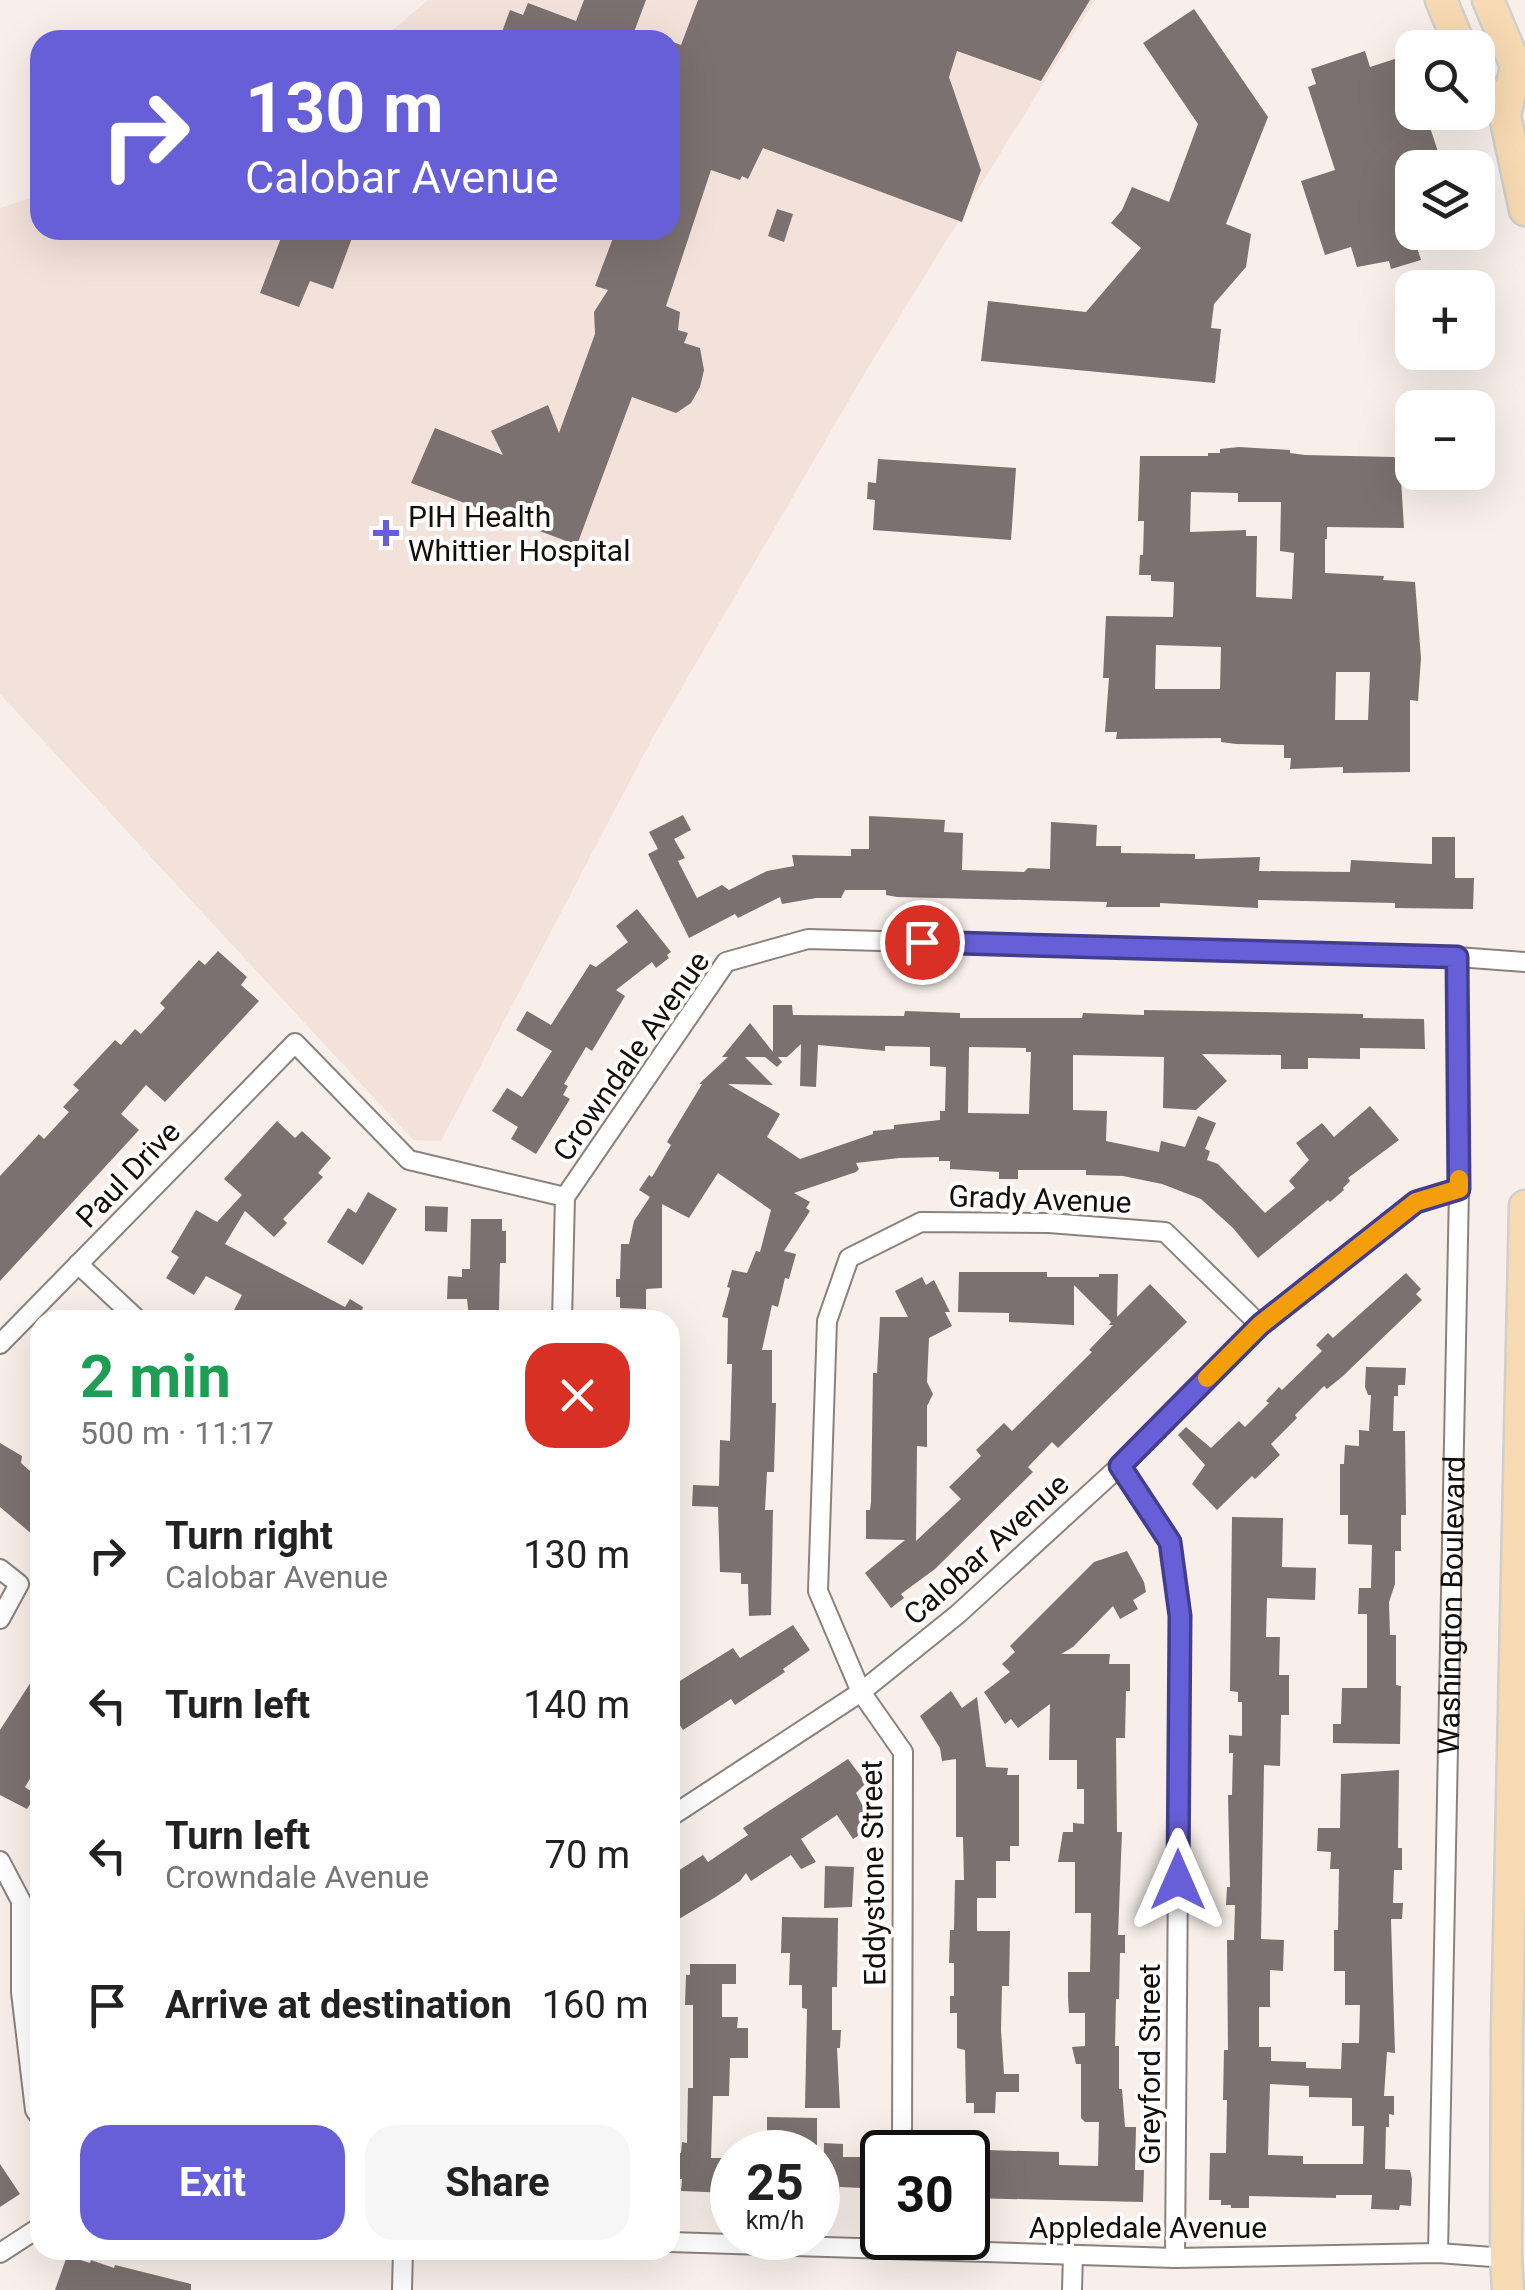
<!DOCTYPE html>
<html lang="en">
<head>
<meta charset="utf-8">
<style>
	body { margin:0; font-family:Roboto,sans-serif; background:#f6f6f6; color:#222; height:100vh; display:flex; flex-direction:column; font-size:38px; white-space:nowrap }
	* { box-sizing:border-box; margin:0 }
	p { font-size:32px; color:#767676 }
	.icon { flex:none; width:55px; height:55px; fill:none; stroke:currentColor; stroke-width:2; stroke-linecap:round; stroke-linejoin:round }
	.map { position:relative; flex:1; overflow:hidden }
	.drawer { position:absolute; left:30px; top:1310px; width:650px; height:950px; display:flex; flex-direction:column; background:#fff; border-radius:30px; box-shadow:0 10px 40px #0002 }
	.drawer>* { flex:none }
	.banner { position:absolute; left:30px; top:30px; width:650px; height:210px; border-radius:30px; box-shadow:0 10px 40px #0002; background:#675fd8; color:#fff; overflow:hidden }
	.buttons { position:absolute; left:1395px; top:30px; display:grid; gap:20px }
	.buttons a { display:grid; place-items:center; width:100px; height:100px; border-radius:20px; background:#fff; box-shadow:0 10px 40px #0002; font-size:50px }
	.speed { position:absolute; left:710px; top:2130px; display:flex; gap:20px; font-size:50px; font-weight:700; text-align:center }
	.speed>* { display:grid; place-content:center; width:130px; height:130px; border-radius:50%; background:#fff; box-shadow:0 10px 40px #0002; line-height:1 }
	.speed small { font-size:25px; font-weight:400 }
	.speed .limit { border:5px solid #111; border-radius:15px; background:#fff; color:#111 }
	.pin { position:absolute; display:grid; place-items:center; width:85px; height:85px; color:#fff; margin:-42px; border:5px solid #fff; border-radius:50%; box-shadow:0 2px 10px #0007 }
	.me { position:absolute; width:110px; margin:-55px; rotate:0deg; stroke-linejoin:round; filter:drop-shadow(0 0 8px #0008) }
	.turn { display:flex; align-items:center; gap:35px; height:210px; padding:0 50px; font-size:45px }
	.turn .icon { width:130px; height:130px; stroke-width:2.5 }
	.turn b { display:block; font-size:70px; line-height:85px }
	.round { display:grid; place-items:center; flex:none; width:105px; height:105px; border-radius:30px; background:#f6f6f6 }
	.summary { display:flex; align-items:center; justify-content:space-between; height:170px; padding:0 50px }
	h1 { font-size:60px; font-weight:700; line-height:75px; color:#1e9e55 }
	.button { display:flex; gap:20px; margin-top:auto; padding:20px 50px }
	.button a { flex:1; height:115px; border-radius:30px; background:#675fd8; color:#fff; font-size:40px; font-weight:700; line-height:115px; text-align:center }
	.button a+a { background:#f6f6f6; color:#222 }
	ul { padding:0; list-style:none }
	li { display:flex; align-items:center; gap:30px; height:150px; padding:0 50px }
	li div { flex:1 }
	li b { display:block; font-size:38px }
	li em { font-style:normal }
	.map>svg:first-child { display:block }
	.built { fill:#f3e2d9 }
	.building { fill:#7b7170; fill-rule:evenodd }
	.lines { fill:none; stroke-linecap:round; stroke-linejoin:round }
	.minor-casing { stroke:#8a827d; stroke-width:22 }
	.primary-casing { stroke:#cfcfce; stroke-width:35 }
	.minor { stroke:#fff; stroke-width:18 }
	.primary { stroke:#f7dab2; stroke-width:30 }
	.route-casing { stroke:#433e8c; stroke-width:25 }
	.route { stroke:#675fd8; stroke-width:18 }
	.slow { stroke:#f59e0b; stroke-width:18 }
	.poi-dot { fill:#675fd8; stroke:#fefefe; stroke-width:4 }
	.labels { text-anchor:middle; dominant-baseline:central; stroke-width:8; stroke-linejoin:round; paint-order:stroke }
	.poi-label { font-size:30px; fill:#110e0c; stroke:#fefefe; text-anchor:start }
	.street-label { font-size:30px; fill:#110e0c; stroke:#fefefe }
</style>
</head>
<body>
<div class="map">
<svg width="1525" height="2290" viewBox="0 0 1525 2290">
	<rect width="100%" height="100%" fill="#f8efea"/>
	<path class="built" d="M428,0H1095L866,371L653,737L441,1141L413,1140L0,694V208L40,195V230H670V40H381Z"/>
	<path class="building" d="M584,0H646L631,40H499L510,10L523,15L528,3L576,21Z
		M698,0H1090L1041,81L957,51L949,77L981,170L962,222L763,148L748,179L742,176L740,180L711,170L666,306L680,312L678,330L688,333L684,343L700,348L704,370L700,387L691,403L676,413L632,397L577,545L411,483L435,428L503,455L491,431L548,405L559,433L595,334L594,312L608,290L595,286L616,230H670V41L681,45Z
		M1194,9L1268,117L1226,224L1251,234L1246,267L1214,304L1211,328L1221,329L1215,383L981,361L988,301L1086,312L1141,248L1111,223L1122,210L1132,187L1169,202L1198,124L1143,43Z
		M1365,51L1370,67L1407,55L1412,73V112H1425L1441,161L1433,163L1434,168H1412V232L1421,260L1391,269L1389,261L1357,267L1351,247L1325,255L1301,181L1335,170L1308,87L1316,84L1311,69Z
		M777,209L793,214L784,242L768,236Z
		M284,230H355L333,289L310,281L299,307L260,293Z
		M1239,447L1290,450V453L1305,455L1394,457L1410,472L1401,480L1404,528L1327,527V539H1325V573L1384,576L1383,580L1415,582L1421,658L1418,701L1410,700V772L1343,773V767L1290,769L1291,758H1284V745L1236,744L1221,742V738L1116,739L1117,732H1105L1109,678H1103L1106,616L1173,617L1174,582L1151,581V575H1139L1140,555H1143L1144,521H1138L1140,456H1208V453H1220V449ZM1191,492L1238,493V502H1281L1280,551L1294,553L1292,599L1256,597L1257,536H1246V530L1190,532ZM1156,645L1221,647L1220,689H1155ZM1336,672H1370L1368,720H1335Z
		M878,459L1016,468L1011,540L873,530L875,500L867,499L868,482L876,483Z
		M683,815L691,830L674,839L685,858L678,861L697,898L722,885L729,890L767,871L794,866L792,855L851,856V849H869V816L945,820L944,832L963,833L962,870L1024,872L1028,868L1050,869L1051,822L1097,825L1096,846H1121V853L1195,854V859L1260,857L1259,871L1350,872L1351,860L1432,864V837H1455V878H1474L1473,909L1395,908V903L1258,900V908L1160,903V907H1106L1107,902L897,897L886,895V890H845L841,898H816L782,904L780,897L738,918L735,914L689,938L648,854L658,849L649,832Z
		M637,909L671,952L667,955L669,958L656,968L652,962L616,990L625,996L592,1051L586,1047L564,1084L568,1086L563,1095L570,1099L536,1154L511,1139L518,1127L492,1111L507,1088L522,1097L552,1051L516,1030L527,1011L551,1025L590,964L596,967L628,942L616,926Z
		M218,951L247,977L241,985L259,1001L165,1102L146,1085L121,1114L139,1130L0,1281V1176L39,1134L44,1139L69,1112L63,1107L79,1090L73,1085L115,1040L121,1045L135,1029L141,1034L165,1008L160,1003L189,971L199,960L205,965Z
		M773,1005H792L793,1015L904,1016L905,1011L960,1013V1018H1082L1083,1013L1144,1015V1010L1363,1014V1018L1424,1019L1425,1049L1360,1048V1059L1308,1058V1069H1281V1055L1202,1054L1227,1081L1196,1110L1163,1108L1164,1057L1073,1055V1110L1107,1111L1106,1141L1159,1152L1161,1141L1185,1147L1198,1116L1216,1123L1205,1149L1210,1151L1207,1160L1218,1164L1265,1213L1295,1188L1289,1181L1309,1160L1296,1143L1322,1123L1334,1137L1370,1106L1399,1140L1348,1178L1350,1181L1343,1188L1344,1190L1330,1202L1328,1200L1258,1258L1233,1228L1201,1199L1162,1184L1123,1176L1086,1175V1170H1018V1179H999V1172L950,1169V1161H939V1157L899,1158L856,1163L859,1169L856,1172L794,1193L810,1202L806,1208L810,1211L784,1251L796,1254L789,1279L785,1278L778,1307L772,1305L762,1350H772V1403H776L774,1472H767L765,1510H773L771,1615L749,1616L748,1584H741V1573L720,1572L718,1507L692,1506L693,1485L719,1486L720,1440L730,1441L732,1364H727L728,1318L722,1317L730,1288L727,1287L732,1270L747,1273L756,1251L760,1252L771,1210L718,1173L689,1218L662,1204V1288L646,1289V1309L620,1308V1297H616V1279H620L621,1244H629L634,1221L650,1197L639,1190L649,1175L652,1177L671,1145L667,1142L702,1084H699L728,1057H722L750,1023L773,1052ZM801,1044L800,1086L816,1087L818,1045L885,1051V1046L930,1047V1066L946,1067L945,1111H940V1120L894,1125V1129L873,1131V1134L800,1159L767,1137L780,1114L728,1084L773,1085L745,1057H765L777,1067L782,1062L778,1057H787ZM969,1047L1026,1048V1052H1031L1029,1114L968,1113Z
		M277,1121L295,1138L302,1131L331,1158L318,1173L323,1177L283,1219L287,1223L274,1237L245,1211L225,1244L345,1307L350,1299L363,1307L361,1315L370,1320H254L234,1310L242,1295L206,1276L194,1295L166,1278L179,1257L171,1252L196,1210L217,1222L242,1195L224,1179Z
		M368,1192L397,1209L363,1265L327,1242L348,1208L356,1213Z
		M425,1206L448,1207L447,1232L425,1231Z
		M471,1219H502V1231H506V1263H500L499,1311H494V1317H469L467,1299H447L448,1276L462,1277V1269H470Z
		M959,1272H1047V1277H1099V1274H1118L1117,1317L1150,1284L1187,1322L1058,1448L1052,1442L1028,1467L1033,1472L935,1569L901,1594L904,1598L891,1608L865,1573L905,1540L866,1539V1510H870L871,1502L873,1373H877L880,1317H908L895,1291L922,1277L926,1285L934,1280L950,1312H945L952,1326L929,1338L927,1382L933,1394L927,1406V1447L917,1446L916,1541L961,1499L949,1487L981,1456L976,1450L1004,1423L1012,1431L1092,1352L1089,1350L1113,1325H1109L1111,1322L1074,1285V1325L1009,1322V1313L958,1312Z
		M1406,1273L1421,1289L1416,1294L1422,1300L1343,1376L1327,1389L1324,1386L1295,1415L1297,1418L1271,1444L1280,1455L1255,1479L1252,1476L1217,1510L1192,1484L1205,1465L1178,1435L1186,1427L1211,1448L1239,1421L1245,1427L1269,1403L1266,1401L1279,1387L1282,1390L1322,1351L1316,1345L1328,1333L1333,1338Z
		M1366,1367L1406,1368L1405,1385H1398V1396H1394L1393,1431H1405L1406,1515H1401V1551H1395V1584L1389,1602L1390,1635H1396V1685L1401,1686L1400,1744L1333,1743V1724H1341L1342,1688H1367V1614H1358L1359,1588H1371L1372,1545L1348,1544V1515H1340V1464H1344L1345,1445L1359,1446V1430L1369,1431L1371,1395H1368L1365,1387Z
		M0,1443L22,1456L21,1463L40,1480V1541L0,1507Z
		M1232,1517L1283,1518L1282,1567L1316,1568L1315,1600L1267,1598L1266,1637H1280L1279,1675H1289V1715H1281L1280,1766L1264,1765L1261,1939L1284,1940L1283,1971L1270,1970V2007H1259V2047H1271V2061L1306,2062V2068L1341,2069L1342,2043H1359L1360,2005H1345V1971H1334V1930H1338L1339,1869H1330L1331,1852L1317,1851L1318,1828H1340L1341,1774L1399,1770L1398,1848H1402V1870H1394L1393,1903H1403L1402,1919H1391L1395,2053L1387,2052L1384,2096H1394V2115L1389,2114V2127H1386L1385,2169L1410,2170L1412,2179L1411,2206L1400,2205L1399,2210L1371,2209L1372,2195H1336V2198L1249,2196V2208H1231V2205H1221V2200H1209L1210,2153H1226L1227,2100H1223L1224,2050H1228L1227,1940H1234L1235,1905H1226L1227,1887H1230L1228,1795H1232L1233,1753H1229V1735L1242,1736V1702H1238V1692L1230,1691ZM1270,2084L1309,2086V2097L1352,2098V2126H1364L1363,2164H1303V2156L1268,2155Z
		M1127,1551L1144,1582L1146,1592L1133,1600L1138,1609L1120,1619L1113,1606L1073,1647L1061,1654H1110L1109,1664H1130V1691H1126L1125,1738H1116L1117,1832H1122L1118,1935H1125V1953H1120L1119,1999H1116L1115,2046H1119V2089H1122L1125,2127H1136L1135,2170H1144L1143,2202L968,2198V2176L983,2177L986,2150L1059,2152V2165L1098,2166L1099,2122H1085L1081,2118V2064H1076L1072,2047L1085,2046V2013H1069L1068,1998V1972H1090L1091,1913H1075V1862H1058L1063,1832H1073V1823L1084,1824V1789H1077V1760H1049L1050,1704L1018,1728L1011,1719L1005,1724L984,1692L1010,1672L1002,1664L1015,1652L1010,1646L1094,1562Z
		M793,1625L810,1650L783,1669L785,1672L735,1705L731,1699L683,1730L670,1710V1687L733,1648L740,1658Z
		M40,1668V1752L32,1765L37,1767L25,1787L36,1795L27,1809L0,1795V1730Z
		M951,1691L962,1708L977,1697L986,1767L1008,1768L1007,1775H1019V1846H1010V1861H996V1898H977V1931H1010L1009,1986H1002L1001,2030L1004,2074H1019V2092H996L995,2113H974V2103H966L965,2050L957,2048V2013H950V1996H954V1963H949L950,1930H954L955,1880H964L963,1837H956V1759L942,1761L940,1748L920,1716Z
		M848,1759L866,1783L856,1793L873,1826L853,1839L837,1815L801,1839L816,1862L801,1869L791,1855L751,1881L746,1873L740,1881L714,1898L679,1919L676,1914L670,1918V1876L703,1855L708,1862L748,1835L743,1828Z
		M825,1866L854,1867L852,1907L824,1908Z
		M782,1917L838,1918L837,1987H832V2030H841L840,2048H837L840,2108H805L807,2009L802,2008V1985H789L790,1953H781Z
		M690,1964H736V1984H722V2017H738L737,2028H748V2058H730L729,2096H713L711,2158H732V2193L681,2191L682,2179H670V2152L681,2153L682,2142L687,2143L688,2088H693V2005H685L686,1975H690Z
		M767,2117L817,2118V2152H789V2141H767Z
		M824,2143L843,2144V2157H863V2188L840,2187V2195H823Z
		M0,2164L20,2194L0,2207Z
		M67,2256L90,2263L91,2260L114,2268L115,2265L191,2284V2290H55Z"/>
	<g class="lines">
		<g class="minor-casing">
			<g id="minor">
				<path d="M565,1197L726,962L808,939L1457,957L1525,962"/>
				<path d="M78,1264L138,1320"/>
				<path d="M562,1320L565,1197"/>
				<path d="M0,1344L295,1043L409,1160L565,1197"/>
				<path d="M1120,1466L1170,1541L1180,1616L1175,2258"/>
				<path d="M0,1569L19,1584L0,1619"/>
				<path d="M670,1817L861,1692L958,1614L1120,1466L1260,1325L1416,1202L1459,1189"/>
				<path d="M0,1861L21,1901V1992L35,2110L40,2117"/>
				<path d="M902,2152L903,1752L861,1692L818,1591L827,1321L849,1258L921,1222L1049,1223L1165,1232L1260,1325"/>
				<path d="M670,2242L1175,2258L1438,2253L1506,2258"/>
				<path d="M0,2253L40,2227"/>
				<path id="s1" d="M1438,2253L1459,1189L1457,957"/>
				<path d="M402,2290L403,2250"/>
				<path d="M1072,2290L1073,2255"/>
			</g>
		</g>
		<g class="primary-casing">
			<path id="primary" d="M1441,0L1461,48
				M1488,0L1516,66L1505,116L1525,210
				M1478,82L1505,116
				M1508,2290L1506,2258L1507,2029L1525,1206"/>
		</g>
		<use href="#minor" class="minor"/>
		<use href="#primary" class="primary"/>
	</g>
	<g class="lines">
		<g class="route-casing">
			<path id="route" d="M922,942L1457,957L1459,1189L1416,1202L1260,1325L1120,1466L1170,1542L1180,1616L1178,1880"/>
		</g>
		<use href="#route" class="route"/>
		<path class="slow" d="M1207,1378L1260,1325L1416,1202L1459,1189V1179"/>
	</g>
	<path class="poi-dot" d="M381 518h10v10h10v10h-10v10h-10v-10h-10v-10h10z"/>
	<g class="labels">
		<g class="poi-label">
			<text x="408" y="516">PIH Health<tspan x="408" dy="34">Whittier Hospital</tspan></text>
		</g>
		<g class="street-label">
			<text transform="translate(631 1056) rotate(-55)">Crowndale Avenue</text>
			<text transform="translate(128 1174) rotate(-46)">Paul Drive</text>
			<text transform="translate(1040 1199) rotate(2)">Grady Avenue</text>
			<text transform="translate(986 1549) rotate(-42)">Calobar Avenue</text>
			<text stroke="none"><textPath href="#s1" startOffset="648">Washington Boulevard</textPath></text>
			<text transform="translate(873 1873) rotate(-91)">Eddystone Street</text>
			<text transform="translate(1149 2064) rotate(-90)">Greyford Street</text>
			<text x="1148" y="2227">Appledale Avenue</text>
		</g>
	</g>
</svg>
<div class="buttons">
<a><svg class="icon" aria-label="search" viewBox="0 0 24 24"><circle cx="10" cy="10" r="6"/><path d="M15 15l6 6"/></svg></a>
<a><svg class="icon" aria-label="layers" viewBox="0 0 24 24"><path d="M12 4l9 5-9 5-9-5zM3 14l9 5 9-5"/></svg></a>
<a>+</a>
<a>−</a>
</div>
<div class="speed"><div>25<small>km/h</small></div><div class="limit">30</div></div>
<div class="pin" style="left:922px;top:942px;background:#d93025"><svg class="icon" aria-label="arrive" viewBox="0 0 24 24"><path d="M6 21V4h12l-3 4 3 4H6"/></svg></div>
<svg class="me" style="left:1178px;top:1880px" viewBox="-20 -20 40 40"><path d="M0-17L14 15 0 8-14 15z" fill="#675fd8" stroke="#fff" stroke-width="4"/></svg>
<div class="banner">
<div class="turn"><svg class="icon" aria-label="right" viewBox="0 0 24 24"><path d="M7 20v-9h11M14 6l5 5-5 5"/></svg><div><b>130 m</b>Calobar Avenue</div></div>
</div>
<section class="drawer">
<div class="summary"><div><h1>2 min</h1><p>500 m · 11:17</p></div><a class="round" style="background:#d93025;color:#fff"><svg class="icon" aria-label="close" viewBox="0 0 24 24"><path d="M6 6l12 12M18 6L6 18"/></svg></a></div>
<ul>
<li><svg class="icon" aria-label="right" viewBox="0 0 24 24"><path d="M7 20v-9h11M14 6l5 5-5 5"/></svg><div><b>Turn right</b><p>Calobar Avenue</p></div><em>130 m</em></li>
<li><svg class="icon" aria-label="left" viewBox="0 0 24 24"><path d="M17 20v-9H6M10 6l-5 5 5 5"/></svg><div><b>Turn left</b></div><em>140 m</em></li>
<li><svg class="icon" aria-label="left" viewBox="0 0 24 24"><path d="M17 20v-9H6M10 6l-5 5 5 5"/></svg><div><b>Turn left</b><p>Crowndale Avenue</p></div><em>70 m</em></li>
<li><svg class="icon" aria-label="arrive" viewBox="0 0 24 24"><path d="M6 21V4h12l-3 4 3 4H6"/></svg><div><b>Arrive at destination</b></div><em>160 m</em></li>
</ul>
<div class="button"><a>Exit</a><a>Share</a></div>
</section>
</div>
</body>
</html>
